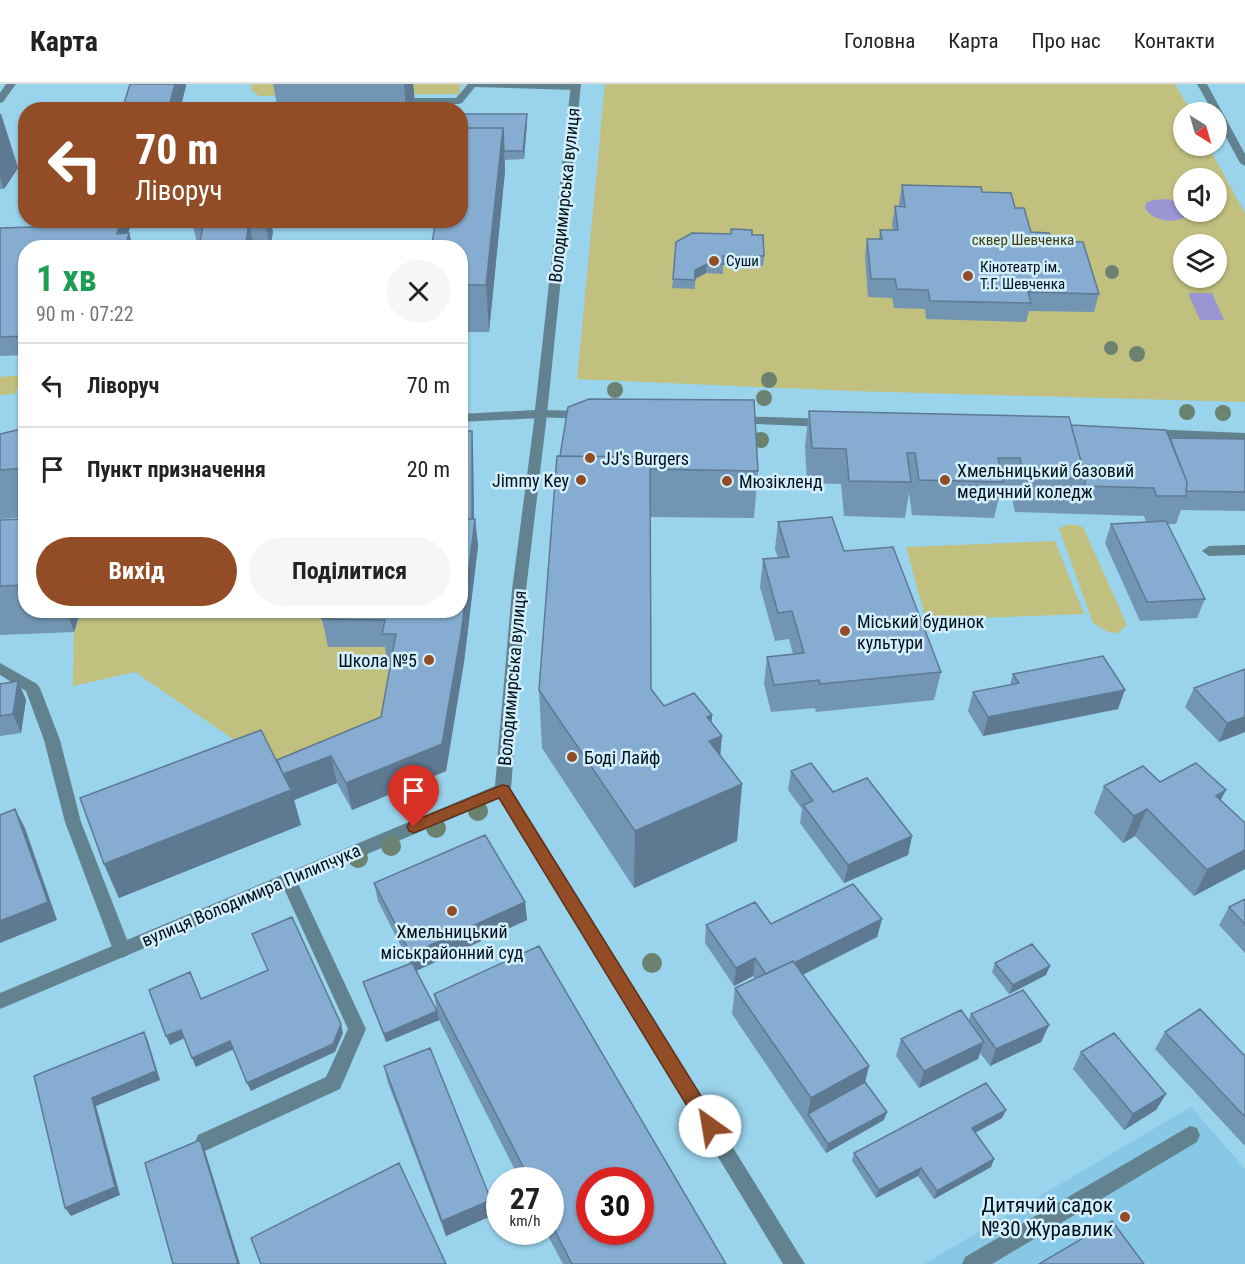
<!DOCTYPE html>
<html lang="uk">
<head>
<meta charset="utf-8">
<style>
	body { margin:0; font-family:"Roboto Condensed",sans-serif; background:#f6f6f6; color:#222; height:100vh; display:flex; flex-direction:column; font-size:22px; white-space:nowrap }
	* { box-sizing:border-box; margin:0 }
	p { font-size:20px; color:#767676 }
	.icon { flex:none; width:33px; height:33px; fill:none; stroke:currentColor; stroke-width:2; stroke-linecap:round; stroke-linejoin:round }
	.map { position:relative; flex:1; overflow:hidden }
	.drawer { position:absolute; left:18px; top:156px; width:450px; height:378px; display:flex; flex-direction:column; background:#fff; border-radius:24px; box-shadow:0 2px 4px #0004 }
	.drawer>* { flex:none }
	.top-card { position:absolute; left:18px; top:18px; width:450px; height:126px; border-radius:24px; box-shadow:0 2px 4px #0004; background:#924c26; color:#fff; overflow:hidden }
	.needle { width:39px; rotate:143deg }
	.buttons { position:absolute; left:1173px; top:18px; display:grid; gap:12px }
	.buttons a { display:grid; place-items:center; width:54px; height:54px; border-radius:50%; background:#fff; box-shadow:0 2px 4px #0004; font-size:30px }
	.speed { position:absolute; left:486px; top:1083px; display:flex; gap:12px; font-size:30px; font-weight:700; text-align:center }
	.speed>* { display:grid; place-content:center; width:78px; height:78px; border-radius:50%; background:#fff; box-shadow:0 2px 4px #0004; line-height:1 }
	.speed small { font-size:15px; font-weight:400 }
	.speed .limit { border:9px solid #d22; background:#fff; color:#111 }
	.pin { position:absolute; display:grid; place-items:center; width:51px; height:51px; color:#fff; margin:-62px -26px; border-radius:50% 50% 50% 0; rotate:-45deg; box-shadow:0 0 6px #0007 }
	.pin .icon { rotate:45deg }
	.me { position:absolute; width:66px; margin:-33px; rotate:328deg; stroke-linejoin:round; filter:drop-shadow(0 0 4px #0008) }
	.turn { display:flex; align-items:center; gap:21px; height:126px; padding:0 18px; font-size:27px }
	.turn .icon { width:78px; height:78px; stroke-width:2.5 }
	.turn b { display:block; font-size:42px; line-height:51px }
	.round { display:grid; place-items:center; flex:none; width:63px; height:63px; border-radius:32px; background:#f6f6f6 }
	.summary { display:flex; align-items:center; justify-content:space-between; height:102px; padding:0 18px }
	h1 { font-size:36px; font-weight:700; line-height:45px; color:#1e9e55 }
	.cta { display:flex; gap:12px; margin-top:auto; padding:12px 18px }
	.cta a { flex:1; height:69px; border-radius:36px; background:#924c26; color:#fff; font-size:24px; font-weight:700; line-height:69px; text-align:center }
	.cta a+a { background:#f6f6f6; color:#222 }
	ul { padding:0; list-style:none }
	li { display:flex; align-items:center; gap:18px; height:84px; padding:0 18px; border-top:2px solid #e0e0e0 }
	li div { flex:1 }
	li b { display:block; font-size:22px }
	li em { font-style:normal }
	header { display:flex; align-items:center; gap:36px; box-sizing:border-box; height:84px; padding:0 30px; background:#fff; border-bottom:2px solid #e0e0e0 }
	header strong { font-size:28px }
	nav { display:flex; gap:33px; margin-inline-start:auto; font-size:21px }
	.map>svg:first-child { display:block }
	.built { fill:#86c8e5 }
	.green { fill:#c1c07f; fill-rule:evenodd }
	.water { fill:#9a95d3 }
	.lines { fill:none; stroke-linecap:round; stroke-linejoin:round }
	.service { fill:#63828f; fill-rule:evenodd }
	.pedestrian { fill:#63828f; fill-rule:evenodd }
	.minor { fill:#63828f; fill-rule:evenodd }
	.tertiary { fill:#63828f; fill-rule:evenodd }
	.tree { fill:#6a826f }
	.wall { fill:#7395b4 }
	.shaded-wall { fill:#5e7992 }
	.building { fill:#86add1; stroke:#5e7992; stroke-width:1.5; fill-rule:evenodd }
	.route { fill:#924c26; stroke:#5f3119; stroke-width:1.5 }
	.poi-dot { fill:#924c26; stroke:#d3effc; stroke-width:2 }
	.labels { text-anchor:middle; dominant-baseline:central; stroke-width:5; stroke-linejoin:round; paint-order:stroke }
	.far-park-label { font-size:15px; fill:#424009; stroke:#d3effc }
	.far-poi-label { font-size:15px; fill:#001119; stroke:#d3effc; text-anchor:start }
	.street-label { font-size:18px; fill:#001119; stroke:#d3effc }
	.poi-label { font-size:18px; fill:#001119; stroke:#d3effc; text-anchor:start }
	.near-poi-label { font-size:21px; fill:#001119; stroke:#d3effc; text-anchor:end }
</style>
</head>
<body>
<header>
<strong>Карта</strong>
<nav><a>Головна</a><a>Карта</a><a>Про нас</a><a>Контакти</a></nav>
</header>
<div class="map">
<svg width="1245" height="1180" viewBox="0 0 1245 1180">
	<rect width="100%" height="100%" fill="#9ad3ec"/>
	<path class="built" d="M1191,1023L1245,1085V1180H924Z"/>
	<path class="green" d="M252,0H461L459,10L259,12L251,6Z
		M605,0H1175L1191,28H1184V62H1208L1245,129V318L853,307L577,295ZM1184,94H1216V128H1184ZM1184,160H1216V194H1184Z
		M23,291L15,310L0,311V293Z
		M1070,440L1083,443L1127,541L1118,549L1108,548L1093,539L1059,444Z
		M1055,457L1084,530L926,536L906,463Z
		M81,527H338L390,563L400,578L386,661L271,681L135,588L73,602L74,548Z"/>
	<path class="water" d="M1169,115L1183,121L1184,128H1189V130C1177,141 1153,138 1145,124L1146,119L1153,116Z
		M1188,209H1212L1224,236H1200Z"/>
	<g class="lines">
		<path class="service" d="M6,0H16L3,18L0,19V9Z
			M468,0H569L581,3L576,6L475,3L462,19L459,20H395L390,17L395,14H456Z
			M1245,461V471L1209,472L1202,467L1209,462Z
			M0,579L37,600L40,604L60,656L81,738L131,866L128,871L122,874L116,871L113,866L65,738L44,656L26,607L0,591Z
			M288,789L294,791L366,945L340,1005L205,1067L198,1065L195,1058L198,1051L326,993L348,945L280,796L282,791Z
			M1190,1042L1197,1044L1200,1051L1197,1058L992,1180H962L965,1173Z"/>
		<path class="pedestrian" d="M541,326L585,327L591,331L585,335L537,333L535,330L537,327Z
			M735,332L828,335L834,339L828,343L731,339L729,336L731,333Z
			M1149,345L1245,349V357L1145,352L1143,349Z"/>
		<path class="minor" d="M1197,0H1207L1245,70V82L1240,79L1216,35V28H1213Z
			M541,326L547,330L526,506L511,705L805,1180H783L500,714L0,925V909L495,702L512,506L535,330Z"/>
		<path class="tertiary" d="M571,0H581L547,330L541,334L460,338V330L535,326Z"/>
	</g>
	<g class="tree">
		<circle cx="1112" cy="188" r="7"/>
		<circle cx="1111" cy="264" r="7"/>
		<circle cx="1137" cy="270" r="8"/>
		<circle cx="769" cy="296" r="8"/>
		<circle cx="615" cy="306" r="8"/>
		<circle cx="764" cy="314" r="8"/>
		<circle cx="1187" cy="328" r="8"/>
		<circle cx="1223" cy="329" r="8"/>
		<circle cx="761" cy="356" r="8"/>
		<circle cx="478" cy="727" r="10"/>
		<circle cx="436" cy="744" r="10"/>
		<circle cx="391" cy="762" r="10"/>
		<circle cx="358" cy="774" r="10"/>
		<circle cx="652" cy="879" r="10"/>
	</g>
	<path class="wall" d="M273,0H413L415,20L414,26H278Z
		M0,30H1L18,84L4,105H0Z
		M460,30L527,39L524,75L505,76V87L489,248H460Z
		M902,101L982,108L1015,124L1031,148L1051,157L1099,210L1094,228L1029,227L1026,238L926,235L925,225L894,224L892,214L868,213L865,173L867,155H879L880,146H893L892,140L895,122L899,123V119Z
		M270,136L273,148L270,164H198L193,142Z
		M0,144L129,149L133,164H26V271L0,272Z
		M752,151L764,172L763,182L723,181V190L706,189L695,195V205L672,204L673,195Z
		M809,327L1071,341L1170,354L1245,355V427L1181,426L1176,440H1167L1205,515L1197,534L1140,537L1105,459L1111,440L1146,438L1144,432L1015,428L1011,409H1000L994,434L912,431L909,409L905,434L844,432L841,400L807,399L805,362Z
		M26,340V433L0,435V350L17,346Z
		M472,347L473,366L474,435H475L478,462L464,578L446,687L352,726L337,699L294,716L301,741L119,814L104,780L277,676L381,633L391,578H387L385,563H328L322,535L460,526Z
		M557,372L758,387L754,434L650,433L651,605L664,622L712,631L711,638L720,671L742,700L737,757L634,804L542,664L539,606Z
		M26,435V526H81L74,548L0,551V436Z
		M778,438L844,467L941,588L934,616L816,628L815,624L771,628L764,600L767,573L793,570L789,555L775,557L760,503L763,475L778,474L775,465Z
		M1013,590L1118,625L983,652L968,627L973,608L1010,601Z
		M18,597L26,616L21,649L0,652V600Z
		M1194,604L1245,648L1219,658L1185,623Z
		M791,687L833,708L912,752L908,771L844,799L800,739L802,725L788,706Z
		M1160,698L1221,716L1245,739L1194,812L1135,752L1123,759L1094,729L1104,702Z
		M374,799L525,818L527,836L416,886L437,927L434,910L726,1180H563L546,1148H550V1096H520L439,936L386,958L366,907L363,898L410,880L378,817Z
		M1245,815V869L1219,841L1229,823Z
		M882,835L877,853L802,891L865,998L884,1036L826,1069L732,930L735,904L755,895L753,892L734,902L705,859L706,841L771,840Z
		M995,879L1046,891L1009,910L992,888Z
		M971,930L1049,941L1041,958L990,982L980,969L978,975L919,1004L896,972L901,955L968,937Z
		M1165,948L1245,972V1062L1155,965Z
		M1081,968L1166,1010L1156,1026L1124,1046L1073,985Z
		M384,982L493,1131L446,1152L388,999Z
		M1006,1026L1002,1034L975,1049L994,1075L991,1083L934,1115L918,1092L876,1114L852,1077L854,1069Z"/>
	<path class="shaded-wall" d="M175,0H186V2L180,26H168Z
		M404,0H413L415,20L414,26H406Z
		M1,30L18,84L4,105L0,93V31Z
		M527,30V39L524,75L523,67Z
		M503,44L505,87L489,248L486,201Z
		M121,136H132L124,164L117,150Z
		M265,136H270L273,148L270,164Z
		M249,139L254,164H245Z
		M129,149L133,164H125Z
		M707,180L706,189L695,195V186Z
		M472,347L473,366L474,441L475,435L478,462L464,578L446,687L352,726L346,699L442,660L472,441Z
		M66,526H81L74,548Z
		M18,597L26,616L21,649L13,630Z
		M1125,606L1118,625L983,652L988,633Z
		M712,631L710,657L722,652L717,709L705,715L707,633Z
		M1245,633V648L1219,658L1227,639Z
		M331,672L337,699L294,716L301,741L119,814L104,780L282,691Z
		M742,700L737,757L634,804L635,747Z
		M1226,706L1212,733L1216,712Z
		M15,725L25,744L57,836L0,859V837Z
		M1147,725L1135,752L1123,759L1134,732Z
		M912,752L908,771L844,799L848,781Z
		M1245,766V785L1194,812L1207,786Z
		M525,818L527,836L414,888L411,870Z
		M882,835L877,853L765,910L768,892Z
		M755,874L753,892L734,902L736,884Z
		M1050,882L1046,891L1009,910L1013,901Z
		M437,927L439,936L386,958L384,950Z
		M341,940L343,949L335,968L251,1007L247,999Z
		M1049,941L1041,958L990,982L996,965Z
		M181,946L185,954L170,961L166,952Z
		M144,948L148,957L160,996L96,1022L120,1111L71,1132L65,1124L92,1014Z
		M230,957L234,965L196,983L192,974Z
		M984,958L978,975L919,1004L924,987Z
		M869,982L863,1007L808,1030L806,1038L811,1014Z
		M1166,1010L1156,1026L1124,1046L1133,1030Z
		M1006,1026L1002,1034L969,1052L972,1044Z
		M887,1028L884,1036L826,1069L828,1060Z
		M200,1056L204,1064L240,1180H238Z
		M994,1075L991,1083L934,1115L937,1107Z
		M921,1084L918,1092L876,1114L879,1106Z
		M491,1116L493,1131L446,1152L442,1137Z"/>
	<path class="building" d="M130,0H175L168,26H122Z
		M460,30H527L523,67H504L503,44H460Z
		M460,44H503L486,201H460V164H431L436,136H460Z
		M902,101L981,103L982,108L1011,109L1015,124H1024L1031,148L1049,149L1051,157L1083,158L1099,210L1028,208L1031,219L930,217L928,206L897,205L895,195H871L867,155H882L880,146H898L895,122L905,123Z
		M66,136H121L117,150L129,149L125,164H26V252L0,253V144L64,142Z
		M194,136H265V138L249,139L245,164H199L203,141L193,142Z
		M731,145L752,146V151H763L764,172H723V180H707L695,186V196L673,195L676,158L692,149L731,150Z
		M589,315L754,316L758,387L650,385V373L560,372L568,323Z
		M809,327L1069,333L1086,395L1024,393L1020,374H998L1003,398L919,396L915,369H907L911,398L849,397L846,365L812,364Z
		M26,340V384L0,386V350L17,346Z
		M1071,341L1166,346L1187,398L1186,412H1156L1154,404L1084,402L1086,395Z
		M460,347H472V435H460Z
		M1170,354L1245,355V408L1186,407L1187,398Z
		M557,372L650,373L651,605L664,622L694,609L712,631L707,633L722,652L709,657L742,700L635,747L539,606Z
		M832,433L844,467L893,463L941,588L820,600L819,596L774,601L767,573L804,569L792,527L778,529L763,475L789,473L778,438Z
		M26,435V501L0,502V436Z
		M460,435H475L461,550L442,660L346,699L331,672L283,690L277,676L381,633L396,550H382L385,536L322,535L324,526H460Z
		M1166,437L1205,515L1147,518L1111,440Z
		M1103,572L1125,606L988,633L973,608L1019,599L1013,590Z
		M1245,585V633L1227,639L1194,604Z
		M18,597L13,630L0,632V600Z
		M261,646L291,706L104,780L80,714Z
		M811,679L833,708L867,694L912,752L848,781L803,721L813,717L791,687Z
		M1196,679L1226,706L1216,712L1245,739V766L1207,786L1147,725L1134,732L1104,702L1143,682L1160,698Z
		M15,725L48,818L0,837V731Z
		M485,751L525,818L411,870L374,799Z
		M853,800L882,835L794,879L793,877L766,890L755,874L736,884L706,841L755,818L771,840Z
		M1245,815V840L1229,823Z
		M292,833L341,940L333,960L247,999L230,957L192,974L181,946L166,952L149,906L190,888L201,915L268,886L252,850Z
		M1032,860L1050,882L1013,901L995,879Z
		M539,862L726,1180H572L550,1137V1096H530L434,910ZM590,1096H640V1148H590Z
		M793,877L869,982L811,1014L735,904Z
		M412,879L437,927L384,950L363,898Z
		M1023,906L1049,941L996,965L971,930Z
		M1200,925L1245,972V1033L1165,948Z
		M961,926L984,958L924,987L901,955Z
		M144,948L156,987L92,1014L115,1103L65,1124L34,992Z
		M1114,949L1166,1010L1133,1030L1081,968Z
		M430,964L491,1116L442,1137L384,982Z
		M865,998L887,1028L828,1060L808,1030Z
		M986,999L1006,1026L972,1044L994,1075L937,1107L921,1084L879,1106L854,1069Z
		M200,1056L238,1180H173L145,1079Z
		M399,1079L446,1180H261L251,1154Z
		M1112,1137L1144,1180H1039Z"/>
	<path class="route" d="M502,701L508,702L716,1036L718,1042L716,1048L710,1050L703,1048L499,714L414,749L409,747L407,743L409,739Z"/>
	<g class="poi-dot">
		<circle cx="714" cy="177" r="6"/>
		<circle cx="968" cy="192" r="6"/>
		<circle cx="590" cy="374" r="6"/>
		<circle cx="581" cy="396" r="6"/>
		<circle cx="945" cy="396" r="6"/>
		<circle cx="727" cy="397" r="6"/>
		<circle cx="845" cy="547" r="6"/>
		<circle cx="429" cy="576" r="6"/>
		<circle cx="572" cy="673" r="6"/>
		<circle cx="452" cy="827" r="6"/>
		<circle cx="1125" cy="1133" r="6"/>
	</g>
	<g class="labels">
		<g class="far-park-label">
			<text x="1023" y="156">сквер Шевченка</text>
		</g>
		<g class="far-poi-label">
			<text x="726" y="177">Суши</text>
			<text x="980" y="183">Кінотеатр ім.<tspan x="980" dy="17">Т.Г. Шевченка</tspan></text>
		</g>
		<g class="street-label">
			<text transform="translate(564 111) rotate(-84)">Володимирська вулиця</text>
			<text transform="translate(512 594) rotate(-85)">Володимирська вулиця</text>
			<text transform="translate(251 811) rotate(-23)">вулиця Володимира Пилипчука</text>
		</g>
		<g class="poi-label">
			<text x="602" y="374">JJ's Burgers</text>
			<text x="957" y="386">Хмельницький базовий<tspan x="957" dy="21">медичний коледж</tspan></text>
			<text x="569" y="396" text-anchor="end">Jimmy Key</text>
			<text x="739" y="397">Мюзікленд</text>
			<text x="857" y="537">Міський будинок<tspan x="857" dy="21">культури</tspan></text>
			<text x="417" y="576" text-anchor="end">Школа №5</text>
			<text x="584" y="673">Боді Лайф</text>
			<text x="452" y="847" text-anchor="middle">Хмельницький<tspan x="452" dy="21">міськрайонний суд</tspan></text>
		</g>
		<g class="near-poi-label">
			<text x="1113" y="1121">Дитячий садок<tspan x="1113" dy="24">№30 Журавлик</tspan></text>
		</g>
	</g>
</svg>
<div class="buttons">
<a><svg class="needle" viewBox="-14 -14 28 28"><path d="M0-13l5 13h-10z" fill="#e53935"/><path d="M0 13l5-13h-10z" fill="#767676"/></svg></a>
<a><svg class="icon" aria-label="sound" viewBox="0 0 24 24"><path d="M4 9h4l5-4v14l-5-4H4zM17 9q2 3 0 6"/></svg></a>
<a><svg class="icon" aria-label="layers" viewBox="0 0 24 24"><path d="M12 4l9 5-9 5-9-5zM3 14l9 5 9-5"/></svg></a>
</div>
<div class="speed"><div>27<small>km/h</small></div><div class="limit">30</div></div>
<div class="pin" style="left:414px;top:743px;background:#d93025"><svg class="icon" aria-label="arrive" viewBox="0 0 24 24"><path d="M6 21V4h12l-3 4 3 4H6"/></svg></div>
<svg class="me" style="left:710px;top:1042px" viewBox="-20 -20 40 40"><circle r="19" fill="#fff"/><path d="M0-13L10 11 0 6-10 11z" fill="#924c26"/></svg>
<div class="top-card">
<div class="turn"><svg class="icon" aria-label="left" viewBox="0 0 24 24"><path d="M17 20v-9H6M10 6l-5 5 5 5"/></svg><div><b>70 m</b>Ліворуч</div></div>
</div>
<section class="drawer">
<div class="summary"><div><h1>1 хв</h1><p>90 m · 07:22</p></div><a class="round"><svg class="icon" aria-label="close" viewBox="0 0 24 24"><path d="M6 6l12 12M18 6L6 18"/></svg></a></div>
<ul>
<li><svg class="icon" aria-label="left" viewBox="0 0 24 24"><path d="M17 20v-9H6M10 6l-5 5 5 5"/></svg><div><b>Ліворуч</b></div><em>70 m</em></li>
<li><svg class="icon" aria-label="arrive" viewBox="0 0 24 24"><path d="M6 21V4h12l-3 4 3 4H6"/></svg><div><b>Пункт призначення</b></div><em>20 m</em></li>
</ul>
<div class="cta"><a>Вихід</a><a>Поділитися</a></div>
</section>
</div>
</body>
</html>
